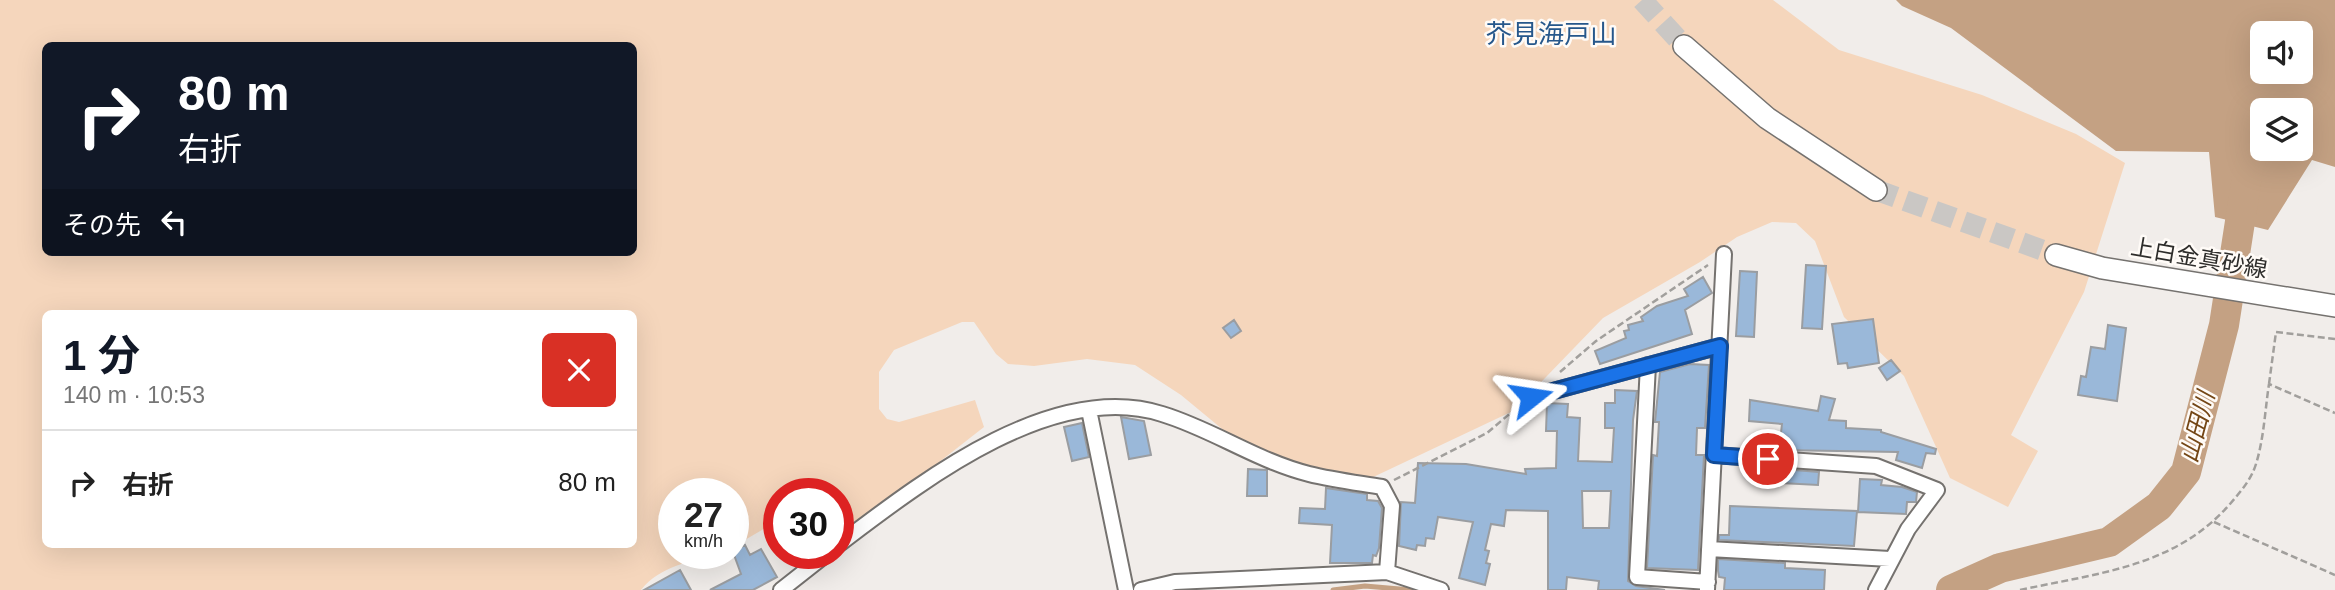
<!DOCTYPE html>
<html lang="ja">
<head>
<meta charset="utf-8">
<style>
	body { margin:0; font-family:Arial,"Noto Sans JP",sans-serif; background:#f6f6f6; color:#222; height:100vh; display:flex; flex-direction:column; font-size:26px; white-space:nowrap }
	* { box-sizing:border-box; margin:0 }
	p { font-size:23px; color:#767676 }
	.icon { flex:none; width:38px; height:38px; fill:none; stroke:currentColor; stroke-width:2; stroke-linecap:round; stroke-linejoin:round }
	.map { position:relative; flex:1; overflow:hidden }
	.drawer { position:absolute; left:42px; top:310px; width:595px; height:238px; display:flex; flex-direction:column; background:#fff; border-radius:10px; box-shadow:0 7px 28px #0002 }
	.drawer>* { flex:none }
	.top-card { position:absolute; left:42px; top:42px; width:595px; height:214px; border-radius:10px; box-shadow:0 7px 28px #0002; background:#111827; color:#fff; overflow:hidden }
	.controls { position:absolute; left:2250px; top:21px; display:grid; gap:14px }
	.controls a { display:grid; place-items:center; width:63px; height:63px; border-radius:10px; background:#fff; box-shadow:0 7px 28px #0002; font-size:35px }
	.speed { position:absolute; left:658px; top:478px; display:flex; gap:14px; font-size:35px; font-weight:700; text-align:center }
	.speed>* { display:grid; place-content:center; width:91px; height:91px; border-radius:50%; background:#fff; box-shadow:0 7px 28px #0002; line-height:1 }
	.speed small { font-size:18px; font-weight:400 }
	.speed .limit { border:10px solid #d22; background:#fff; color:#111 }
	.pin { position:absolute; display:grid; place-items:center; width:60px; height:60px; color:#fff; margin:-30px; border:4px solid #fff; border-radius:50%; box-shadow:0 2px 7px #0007 }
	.me { position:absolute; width:77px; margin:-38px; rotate:75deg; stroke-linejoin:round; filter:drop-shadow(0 0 5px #0008) }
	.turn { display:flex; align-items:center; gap:24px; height:147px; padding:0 21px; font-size:32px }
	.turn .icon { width:91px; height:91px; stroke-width:2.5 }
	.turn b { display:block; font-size:49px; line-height:60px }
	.then { display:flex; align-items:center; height:66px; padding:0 21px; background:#0003; gap:14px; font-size:26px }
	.round { display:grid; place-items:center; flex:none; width:74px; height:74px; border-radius:10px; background:#f6f6f6 }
	.overview { display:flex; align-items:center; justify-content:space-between; height:119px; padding:0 21px }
	h1 { font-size:42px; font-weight:700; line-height:52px; color:#111827 }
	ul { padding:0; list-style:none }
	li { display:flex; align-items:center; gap:21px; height:105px; padding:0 21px; border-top:2px solid #e0e0e0 }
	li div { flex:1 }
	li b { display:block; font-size:26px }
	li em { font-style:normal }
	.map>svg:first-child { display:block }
	.green { fill:#f5d6bc; fill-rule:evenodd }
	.water { fill:#c4a183; fill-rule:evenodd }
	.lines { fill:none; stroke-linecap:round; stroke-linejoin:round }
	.stream { stroke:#c4a183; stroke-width:5 }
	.river { stroke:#c4a183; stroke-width:30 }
	.building { fill:#9ab8d9; stroke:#9a9da1; stroke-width:2; fill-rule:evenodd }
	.secondary-tunnel { stroke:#cac7c4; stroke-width:21; stroke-dasharray:21 10; stroke-linecap:butt }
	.street-casing { stroke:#75726f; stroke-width:18 }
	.secondary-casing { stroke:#75726f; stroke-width:24 }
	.path { stroke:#a19f9c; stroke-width:2.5; stroke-dasharray:7 3.5; stroke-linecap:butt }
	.street { stroke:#fff; stroke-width:14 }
	.secondary { stroke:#fff; stroke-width:21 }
	.route-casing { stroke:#114b97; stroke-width:18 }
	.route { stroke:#1a73e8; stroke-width:12 }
	.labels { text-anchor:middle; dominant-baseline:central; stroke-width:5; stroke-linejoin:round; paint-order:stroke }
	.street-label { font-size:23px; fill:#2e2d2b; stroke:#fffbf7 }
	.water-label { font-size:24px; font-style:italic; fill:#744615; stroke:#fffbf7 }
	.quarter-label { font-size:26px; fill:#26578b; stroke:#fffbf7 }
</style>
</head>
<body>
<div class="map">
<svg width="2335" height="590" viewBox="0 0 2335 590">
	<rect width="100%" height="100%" fill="#f1edea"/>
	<path class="green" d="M0,0H1773L1839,50L1982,95L2076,134L2125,163L2084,292L2011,435L2038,451L2008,507L1950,478L1904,376L1844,317L1815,241L1796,223L1772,222L1737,237L1700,262L1603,318L1513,411L1369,479L1306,475L1233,438L1181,395L1135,365L1087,359L1034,366L1008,364L996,354L974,322H962L894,350L879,372V409L887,419L899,422L975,400L984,427L860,524L838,513V494H779V520L733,547V494H674V553H720C691,562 661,565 641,590H0ZM46,46H634V252H46ZM46,313H634V544H46Z"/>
	<path class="water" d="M1896,0H2335V167L2312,160L2268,230L2215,217L2209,152L2116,151L1951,28L1902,6ZM2263,33H2301V72H2263ZM2263,110H2301V149H2263Z"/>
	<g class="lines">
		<path class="stream" d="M1333,590L1365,586L1411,590"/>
		<path class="river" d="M1951,590L2000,568L2109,542L2159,506L2186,472L2224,325L2248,170L2263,117"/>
	</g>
	<path class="building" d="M1806,265L1826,266L1822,329L1802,328Z
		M1740,271L1757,272L1754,337L1736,336Z
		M1703,277L1712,293L1685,310L1692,334L1600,364L1595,351L1626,338L1624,331L1629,330L1628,325L1643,321L1641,317L1657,306L1688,296L1684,289Z
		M1873,319L1879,363L1848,368L1847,363L1838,364L1832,324Z
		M1234,320L1241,331L1231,338L1223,328Z
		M2108,325L2126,328L2117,401L2078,395L2081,376L2086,377L2091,347L2105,349Z
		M1891,360L1900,371L1887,380L1879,368Z
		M1690,364L1709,365L1705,428H1697L1696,455H1704L1698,570L1647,568L1653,455L1657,456L1659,422H1655L1660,372Z
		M1615,390L1637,391L1633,420L1628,581L1636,586L1665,590H1598L1599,581L1567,577L1566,590H1548V511L1506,510L1504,526L1491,524L1485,550L1489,551L1486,563L1490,564L1485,585L1459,578L1473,522L1438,517L1434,539L1426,538L1425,546L1417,545L1416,550L1399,546L1401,502L1415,503L1418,463L1466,464L1526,474L1525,469L1556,468L1557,431H1546L1547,403L1568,404L1567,417L1580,418L1578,461L1612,462L1614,428H1605V403H1615ZM1582,491H1611L1609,528H1583Z
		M1821,396L1835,399L1829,420L1846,421V428L1881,430V432L1936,449L1935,454L1926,453L1922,468L1896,460L1898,452L1779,450L1782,424L1749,421L1750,400L1818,411Z
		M1121,417L1144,421L1151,455L1129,459Z
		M1082,423L1089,457L1072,461L1064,427Z
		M1248,469L1267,470V496H1247Z
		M1782,469L1819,472L1818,485L1781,483Z
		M1860,479L1882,480L1881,485L1902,487L1917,492L1916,502H1907L1906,514L1858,512Z
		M1326,488L1367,494V500L1378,501L1382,508L1379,548L1376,556L1373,555L1372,563H1330L1332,525L1299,523L1300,508L1325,509Z
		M1730,506L1857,511L1854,546L1719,540V535H1729Z
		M745,545L750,555L761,549L777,577L753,590H710L741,574L733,552Z
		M1718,559L1785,563V568L1825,570L1824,590H1724L1725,578L1719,577L1718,571Z
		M680,570L691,590H644Z"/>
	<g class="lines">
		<path class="secondary-tunnel" d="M1642,0L1684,46
			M1876,190L2056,255"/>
		<g class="street-casing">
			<path id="street" d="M1648,365L1637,577L1708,582
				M1531,397L1720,346
				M1089,410L1126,590
				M1714,455L1876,466L1937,490L1908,529L1876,590
				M838,545C920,483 1052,379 1162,414C1212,429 1257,461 1309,474C1333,480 1358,483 1382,487L1392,506L1387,572
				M1709,549L1890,559
				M781,590L828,553
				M1141,590L1175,582L1387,572L1441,590
				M1707,590L1724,254"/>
		</g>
		<g class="secondary-casing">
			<path id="secondary" d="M1684,46L1767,118L1876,190
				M2056,255L2102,268L2335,306"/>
		</g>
		<path class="path" d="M1560,372L1596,341L1708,265
			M2269,384L2276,332L2335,339
			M1394,480L1487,433L1520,405
			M2214,522L2335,575
			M2020,590C2098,573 2175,567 2230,504C2241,491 2251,480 2256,464C2264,438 2265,410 2269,384L2335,413"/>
		<use href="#street" class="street"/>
		<use href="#secondary" class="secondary"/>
	</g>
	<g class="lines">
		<g class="route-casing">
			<path id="route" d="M1531,397L1720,346L1714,455L1768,459"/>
		</g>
		<use href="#route" class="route"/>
	</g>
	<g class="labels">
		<g class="street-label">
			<text transform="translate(2199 258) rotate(10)">上白金真砂線</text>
		</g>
		<g class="water-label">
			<text transform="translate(2197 427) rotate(-75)">山田川</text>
		</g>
		<g class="quarter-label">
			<text x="1551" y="34">芥見海戸山</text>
		</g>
	</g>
</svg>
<div class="controls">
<a><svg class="icon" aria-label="sound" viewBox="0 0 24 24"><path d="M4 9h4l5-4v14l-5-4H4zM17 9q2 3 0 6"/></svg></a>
<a><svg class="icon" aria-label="layers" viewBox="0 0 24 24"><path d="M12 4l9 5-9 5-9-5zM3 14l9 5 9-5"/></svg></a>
</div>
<div class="speed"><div>27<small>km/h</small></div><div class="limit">30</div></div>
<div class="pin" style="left:1768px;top:459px;background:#d93025"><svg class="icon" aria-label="arrive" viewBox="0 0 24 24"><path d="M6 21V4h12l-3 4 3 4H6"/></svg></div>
<svg class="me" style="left:1531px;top:397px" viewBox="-20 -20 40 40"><path d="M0-17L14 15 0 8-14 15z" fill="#1a73e8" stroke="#fff" stroke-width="4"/></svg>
<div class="top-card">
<div class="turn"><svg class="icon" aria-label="right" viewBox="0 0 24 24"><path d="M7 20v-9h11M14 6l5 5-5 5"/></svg><div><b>80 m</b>右折</div></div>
<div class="then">その先<svg class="icon" aria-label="left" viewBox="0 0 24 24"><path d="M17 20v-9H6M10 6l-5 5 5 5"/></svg></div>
</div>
<section class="drawer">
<div class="overview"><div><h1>1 分</h1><p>140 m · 10:53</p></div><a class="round" style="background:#d93025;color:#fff"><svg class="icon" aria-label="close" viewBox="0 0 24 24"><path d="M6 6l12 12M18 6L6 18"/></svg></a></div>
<ul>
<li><svg class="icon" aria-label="right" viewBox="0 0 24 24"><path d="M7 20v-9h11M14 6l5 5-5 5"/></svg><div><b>右折</b></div><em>80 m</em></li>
</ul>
</section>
</div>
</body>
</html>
